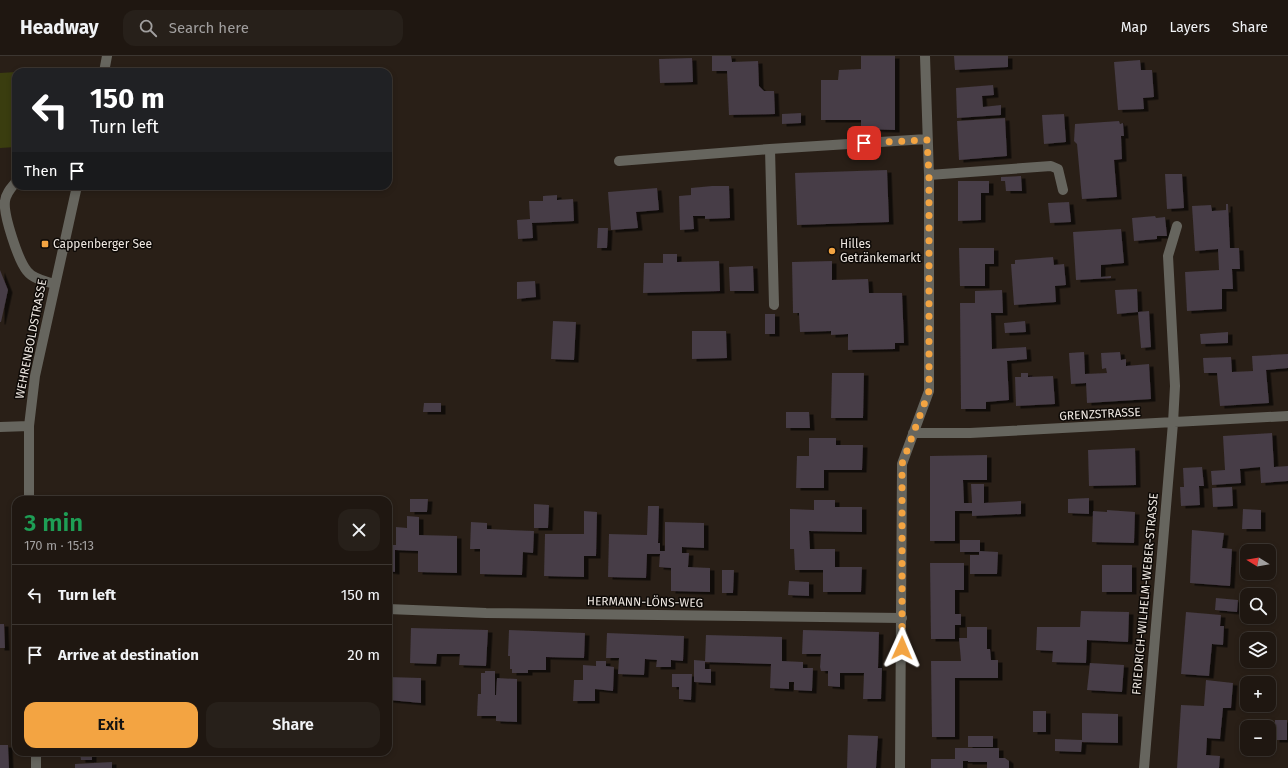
<!DOCTYPE html>
<html lang="en">
<head>
<meta charset="utf-8">
<style>
	body { margin:0; font-family:"Fira Sans",sans-serif; background:#27201a; color:#f1f3f6; height:100vh; display:flex; flex-direction:column; font-size:15px; white-space:nowrap }
	* { box-sizing:border-box; margin:0 }
	p { font-size:13px; color:#a19f9f }
	.icon { flex:none; width:22px; height:22px; fill:none; stroke:currentColor; stroke-width:2; stroke-linecap:round; stroke-linejoin:round }
	.map { position:relative; flex:1; overflow:hidden }
	.panel { position:absolute; left:12px; top:440px; width:380px; height:260px; display:flex; flex-direction:column; background:#1f1711; border-radius:12px; box-shadow:0 2px 6px #0003,0 0 0 1px #3c3631 }
	.panel>* { flex:none }
	.hud { position:absolute; left:12px; top:12px; width:380px; height:122px; border-radius:12px; box-shadow:0 2px 6px #0003,0 0 0 1px #3c3631; background:#202124; color:#fff; overflow:hidden }
	.needle { width:26px; rotate:281deg }
	.buttons { position:absolute; left:1240px; top:488px; display:grid; gap:8px }
	.buttons a { display:grid; place-items:center; width:36px; height:36px; border-radius:8px; background:#1f1711; box-shadow:0 2px 6px #0003,0 0 0 1px #3c3631; font-size:20px }
	.pin { position:absolute; display:grid; place-items:center; width:34px; height:34px; color:#fff; margin:-17px; border-radius:8px; box-shadow:0 2px 6px #0006 }
	.me { position:absolute; width:44px; margin:-22px; rotate:1deg; stroke-linejoin:round; filter:drop-shadow(0 0 3px #0008) }
	.turn { display:flex; align-items:center; gap:14px; height:84px; padding:0 12px; font-size:18px }
	.turn .icon { width:52px; height:52px; stroke-width:2.5 }
	.turn b { display:block; font-size:28px; line-height:34px }
	.then { display:flex; align-items:center; height:38px; padding:0 12px; background:#0003; gap:8px; font-size:15px }
	.round { display:grid; place-items:center; flex:none; width:42px; height:42px; border-radius:12px; background:#27201a }
	.headline { display:flex; align-items:center; justify-content:space-between; height:68px; padding:0 12px }
	h1 { font-size:24px; font-weight:600; line-height:30px; color:#1e9e55 }
	.cta { display:flex; gap:8px; margin-top:auto; padding:8px 12px }
	.cta a { flex:1; height:46px; border-radius:12px; background:#f3a442; color:#111; font-size:16px; font-weight:600; line-height:46px; text-align:center }
	.cta a+a { background:#27201a; color:#f1f3f6 }
	ul { padding:0; list-style:none }
	li { display:flex; align-items:center; gap:12px; height:60px; padding:0 12px; border-top:1px solid #3c3631 }
	li div { flex:1 }
	li b { display:block; font-size:15px }
	li em { font-style:normal }
	header { display:flex; align-items:center; gap:24px; box-sizing:border-box; height:56px; padding:0 20px; background:#1f1711; border-bottom:1px solid #3c3631 }
	header strong { font-size:19px }
	nav { display:flex; gap:22px; margin-inline-start:auto; font-size:14px }
	.search { width:280px; height:36px; background:#27201a; display:flex; align-items:center; gap:10px; box-sizing:border-box; padding:0 14px; border-radius:12px; color:#a19f9f; font-size:15px }
	.map>svg:first-child { display:block }
	.park { fill:#3a3d0f }
	.building { fill:#463c46; filter:url(#shadow) }
	.lines { fill:none; stroke-linecap:round; stroke-linejoin:round }
	.minor { stroke:#66655e; stroke-width:10 }
	.route { stroke:#f3a442; stroke-width:7; stroke-dasharray:0 12.6 }
	.poi-dot { fill:#f3a442; stroke:#0e0a07; stroke-width:1.5 }
	.labels { text-anchor:middle; dominant-baseline:central; stroke-width:3; stroke-linejoin:round; paint-order:stroke }
	.poi-label { font-size:12px; fill:#eee7e1; stroke:#0e0a07; text-anchor:start }
	.street-label { font-size:12px; fill:#eee7e1; stroke:#0e0a07 }
</style>
</head>
<body>
<header>
<strong>Headway</strong>
<div class="search"><svg class="icon" aria-label="search" viewBox="0 0 24 24"><circle cx="10" cy="10" r="6"/><path d="M15 15l6 6"/></svg>Search here</div>
<nav><a>Map</a><a>Layers</a><a>Share</a></nav>
</header>
<div class="map">
<svg width="1288" height="712" viewBox="0 0 1288 712">
	<defs>
		<filter id="shadow"><feDropShadow dx="4.5" dy="2.5" stdDeviation="0" flood-color="#0009"/></filter>
	</defs>
	<rect width="100%" height="100%" fill="#291f17"/>
	<path class="park" d="M16,16V91L0,92V17Z"/>
	<path class="building" d="M712,0H731L732,6L758,5L759,30L764,35H774L775,58L729,59L727,15H712Z
		M861,0H895V74L861,73V64H821V24H838L839,14L861,13Z
		M954,0H1008V11L955,14Z
		M692,2L693,26L660,27L659,3Z
		M1140,4L1141,14H1152L1154,41L1143,42L1144,53L1118,54L1114,6Z
		M993,29L994,39L982,40L983,51L1001,49V59L957,62L956,32Z
		M801,57V67L782,68V58Z
		M1064,58L1066,86L1044,88L1042,59Z
		M1005,62L1007,100L959,104L957,65Z
		M1119,65L1120,68L1123,67L1124,80H1121L1122,103L1114,104L1117,141L1082,143L1077,88L1074,85L1075,68Z
		M887,114L889,166L797,169L795,117Z
		M1165,118H1182L1184,152L1167,153Z
		M1021,120L1022,135H1006L1005,125H1001V121Z
		M958,125H989V137H981V164L958,165Z
		M712,130H729L730,162L705,163V160H693L694,173L680,174L679,140L691,139V132Z
		M657,132L659,154L636,156L638,172L611,174L608,136Z
		M557,139V144L573,143L574,165L532,167L533,182L518,183L517,164L530,163L529,145H543V140Z
		M1069,146L1071,166L1050,167L1048,147Z
		M1226,148H1228L1230,192H1239L1240,213H1232L1233,233H1222V253L1187,255L1185,216L1219,214L1218,193L1195,195L1192,150L1211,149L1212,155L1226,154Z
		M1155,160L1156,162L1165,161L1167,180H1157V183L1134,185L1132,162Z
		M598,172H608L607,192H597Z
		M1121,173L1124,207L1101,209V221L1111,220V222L1076,224L1073,176Z
		M959,192H994V208H985V230H960Z
		M663,198H677V206L719,205L720,235L643,237L644,207H663Z
		M1053,201L1054,209L1064,208L1066,229L1055,230L1056,246L1014,249L1011,208H1015V204Z
		M832,205V224L868,223L869,237H902L904,287H895V293L848,294V278L831,279V275L800,276L799,257H793L792,206Z
		M753,210L754,235H730L729,211Z
		M0,214L8,234L1,266H0Z
		M535,225L536,241L517,243V226Z
		M1137,233L1138,256L1149,255L1151,291L1141,292L1138,256L1117,258L1115,234Z
		M1002,234L1003,257H991L992,293L1026,291L1027,303L1007,305L1009,344L986,346V353H961L960,247H975V235Z
		M765,258H775V278H765Z
		M553,265L576,266L574,304L551,303Z
		M1025,265L1026,276L1005,277L1004,267Z
		M692,275H726L727,302L692,303Z
		M1228,276V287L1201,288L1200,278Z
		M1084,296L1085,318L1107,317L1106,312L1102,313L1101,297L1120,296L1121,304L1126,303V310L1149,308L1151,343L1087,347L1086,327L1071,328L1069,297Z
		M1288,298V312L1266,314L1269,347L1220,350L1217,317H1204L1203,302L1231,301L1232,316L1253,315L1252,300Z
		M832,317H864L863,362H831Z
		M1021,317H1028V321L1053,320L1055,348L1016,350L1015,321H1021Z
		M424,347H441V356H423Z
		M786,356H809L810,372H786Z
		M1272,377L1274,411L1288,410V425L1261,427L1260,411L1240,413L1241,427L1212,429L1211,415L1225,414L1223,380Z
		M809,382H836V389H863L862,414H824V432H796L797,400H809Z
		M1135,392L1136,429L1089,430L1088,394Z
		M987,399V424H963L964,447H972L971,428H984V447L1021,445V458L972,460V455H955V485H930V400Z
		M1202,411L1204,430H1199L1200,449L1181,450L1180,431H1184L1183,412Z
		M1232,431L1233,450L1213,451L1212,432Z
		M348,440L373,441L372,444H348Z
		M1089,442V458L1068,457V443Z
		M410,443H428L427,456H410Z
		M814,444H835V451H862V476L809,475L810,493H835V511H862L861,536H823V514H795L794,493H790V453L814,454Z
		M534,448L549,449L548,472H534Z
		M648,450H659L658,487H660V495H665V466L704,467V492L682,491V497H689L688,511L710,512V536L671,535V512L659,511L660,498H647L646,522L608,521L609,478L647,479Z
		M1243,453L1261,454V473H1242Z
		M1107,454L1135,456L1134,487L1092,486L1093,455L1107,456Z
		M584,455L597,456L596,500H584V521L544,520L545,478H584Z
		M407,460L419,461V479L457,480V517L418,516V495L395,494V516L388,515V489H396V471L407,472Z
		M471,466L487,467V473L534,475L533,497L523,496L522,519L480,518V493H470Z
		M1192,474L1224,477L1222,492L1232,493L1230,530L1190,527Z
		M960,484H980V495L998,496L997,518H970V499H979V496H960Z
		M930,507H964V534H955V558H961V569H955V583H931Z
		M1102,509H1132V536H1102Z
		M722,514H734L733,537H722Z
		M789,525L809,526V540L788,539Z
		M1216,542L1238,544L1237,556L1215,554Z
		M1081,555L1129,556L1128,586L1087,584L1086,607L1052,606L1053,595L1036,594L1037,571H1080Z
		M1186,556L1221,559L1220,570H1224L1223,589L1212,588L1209,620L1181,618Z
		M0,568H4L5,592H0Z
		M967,571H987V593H990L991,604H998V622H955V681H932L931,605H961L959,582H967Z
		M411,572L488,574L486,610L459,609L460,598H437L436,608L410,607Z
		M509,574L585,577L584,602L546,601V614H528V617H512V613H510V600H508Z
		M803,574L879,576L878,612H882L881,643H863L864,617H840V631L828,630V615H821L820,611L821,598H802Z
		M607,577L684,580L683,605L671,604V611H656L657,604L645,603L644,619L618,618L619,602H606Z
		M706,579L782,581V605L803,606V612H813L812,635L794,634V626H789V633L770,632L771,608L705,606V613H711V627L694,626V604L705,605Z
		M596,605H606V610L614,611L613,635L595,633V645H573L574,624H583V609L596,610Z
		M1090,607L1124,609L1122,636L1087,634Z
		M485,615H495V639H496L497,622L517,623V666L496,665V660H477L478,638H481V617H485Z
		M672,618H692L691,644L679,643V631H672Z
		M388,621L421,622V647L389,644Z
		M1206,624L1233,627L1231,652H1223L1220,683L1207,682L1206,699L1220,700L1219,712H1177L1181,649L1204,650Z
		M1033,655H1046V676H1033Z
		M1082,657L1118,658V687L1082,686L1081,696L1055,695V683L1082,684Z
		M1275,664H1287V684H1275Z
		M848,679L878,680L876,712H847Z
		M968,680H993V691H968Z
		M0,689H8L9,712H0Z
		M955,692H999V702H1005L1009,705V712H987V706H968V705H963V712H931V703H955Z
		M92,696V704H81L80,697Z
		M112,706V712H75V708Z"/>
	<g class="lines">
		<path class="minor" d="M104,16L107,0
			M770,93L774,249
			M619,105L770,93L927,83
			M929,119L1051,110L1058,113L1063,134
			M16,126C11,132 6,137 5,145C3,158 18,204 27,215C33,223 45,225 54,228
			M0,371L29,370
			M913,377H970L1288,360
			M29,444V370L35,320L77,130
			M388,553L486,557L902,562
			M36,696V712
			M900,712L902,408L929,335V119L925,0
			M1144,712L1173,367L1175,330L1168,200L1177,170"/>
	</g>
	<g class="lines">
		<path class="route" d="M864,87L927,84L929,119V335L902,408V592"/>
	</g>
	<g class="poi-dot">
		<rect x="41" y="184" width="8" height="8" rx="2"/>
		<circle cx="832" cy="195" r="4"/>
	</g>
	<g class="labels">
		<g class="poi-label">
			<text x="53" y="188">Cappenberger See</text>
			<text x="840" y="188">Hilles<tspan x="840" dy="14">Getränkemarkt</tspan></text>
		</g>
		<g class="street-label">
			<text transform="translate(31 283) rotate(-79)">WEHRENBOLDSTRASSE</text>
			<text transform="translate(1100 358) rotate(-3)">GRENZSTRASSE</text>
			<text transform="translate(1145 538) rotate(-85)">FRIEDRICH-WILHELM-WEBER-STRASSE</text>
			<text transform="translate(645 546) rotate(1)">HERMANN-LÖNS-WEG</text>
		</g>
	</g>
</svg>
<div class="buttons">
<a><svg class="needle" viewBox="-14 -14 28 28"><path d="M0-13l5 13h-10z" fill="#e53935"/><path d="M0 13l5-13h-10z" fill="#a19f9f"/></svg></a>
<a><svg class="icon" aria-label="search" viewBox="0 0 24 24"><circle cx="10" cy="10" r="6"/><path d="M15 15l6 6"/></svg></a>
<a><svg class="icon" aria-label="layers" viewBox="0 0 24 24"><path d="M12 4l9 5-9 5-9-5zM3 14l9 5 9-5"/></svg></a>
<a>+</a>
<a>−</a>
</div>
<div class="pin" style="left:864px;top:87px;background:#d93025"><svg class="icon" aria-label="arrive" viewBox="0 0 24 24"><path d="M6 21V4h12l-3 4 3 4H6"/></svg></div>
<svg class="me" style="left:902px;top:592px" viewBox="-20 -20 40 40"><path d="M0-17L14 15 0 8-14 15z" fill="#f3a442" stroke="#fff" stroke-width="4"/></svg>
<div class="hud">
<div class="turn"><svg class="icon" aria-label="left" viewBox="0 0 24 24"><path d="M17 20v-9H6M10 6l-5 5 5 5"/></svg><div><b>150 m</b>Turn left</div></div>
<div class="then">Then<svg class="icon" aria-label="arrive" viewBox="0 0 24 24"><path d="M6 21V4h12l-3 4 3 4H6"/></svg></div>
</div>
<section class="panel">
<div class="headline"><div><h1>3 min</h1><p>170 m · 15:13</p></div><a class="round"><svg class="icon" aria-label="close" viewBox="0 0 24 24"><path d="M6 6l12 12M18 6L6 18"/></svg></a></div>
<ul>
<li><svg class="icon" aria-label="left" viewBox="0 0 24 24"><path d="M17 20v-9H6M10 6l-5 5 5 5"/></svg><div><b>Turn left</b></div><em>150 m</em></li>
<li><svg class="icon" aria-label="arrive" viewBox="0 0 24 24"><path d="M6 21V4h12l-3 4 3 4H6"/></svg><div><b>Arrive at destination</b></div><em>20 m</em></li>
</ul>
<div class="cta"><a>Exit</a><a>Share</a></div>
</section>
</div>
</body>
</html>
